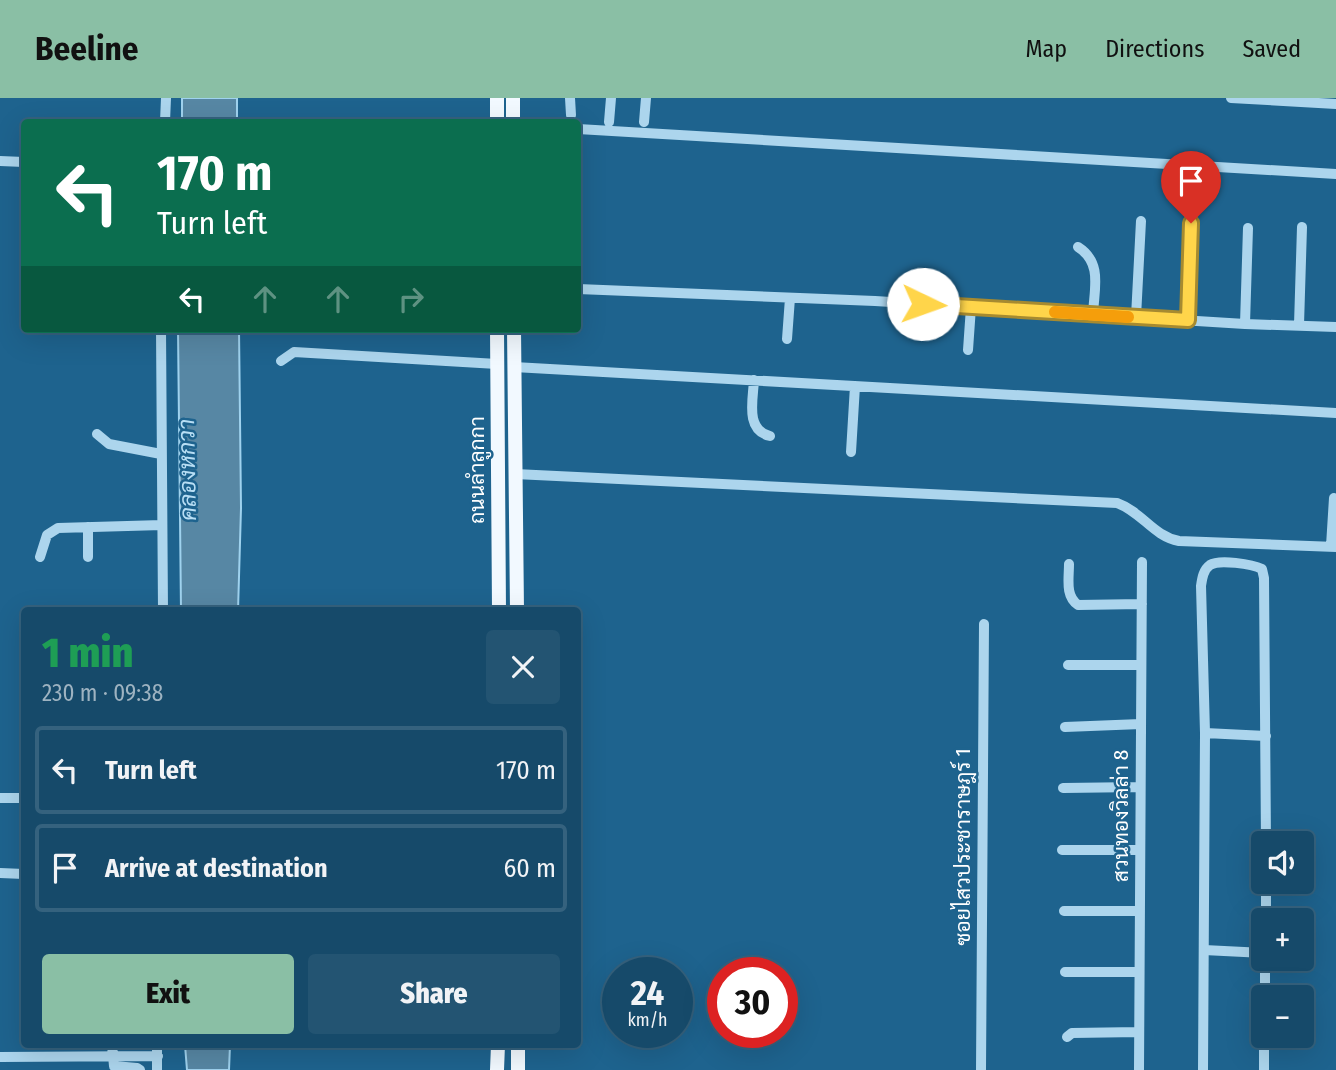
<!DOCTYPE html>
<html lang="en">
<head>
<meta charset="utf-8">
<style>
	body { margin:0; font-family:"Fira Sans Condensed",Sarabun,sans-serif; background:#235472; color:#f1f3f6; height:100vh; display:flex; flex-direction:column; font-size:26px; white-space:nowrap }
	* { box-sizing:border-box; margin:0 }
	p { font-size:23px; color:#9eb3c1 }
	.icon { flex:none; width:38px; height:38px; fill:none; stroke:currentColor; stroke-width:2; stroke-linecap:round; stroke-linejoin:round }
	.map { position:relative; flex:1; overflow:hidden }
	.panel { position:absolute; left:21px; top:509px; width:560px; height:441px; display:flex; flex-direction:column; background:#164a6a; border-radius:7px; box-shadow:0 7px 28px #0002,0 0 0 2px #35627e }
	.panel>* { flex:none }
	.hud { position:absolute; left:21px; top:21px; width:560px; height:214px; border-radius:7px; box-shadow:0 7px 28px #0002,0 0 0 2px #35627e; background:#0b6e4f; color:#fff; overflow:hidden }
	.buttons { position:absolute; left:1251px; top:733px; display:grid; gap:14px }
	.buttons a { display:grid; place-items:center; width:63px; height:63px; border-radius:7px; background:#164a6a; box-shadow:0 7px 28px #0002,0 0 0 2px #35627e; font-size:35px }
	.speed { position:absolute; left:602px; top:859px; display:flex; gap:14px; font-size:35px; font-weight:700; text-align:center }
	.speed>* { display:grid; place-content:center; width:91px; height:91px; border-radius:50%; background:#164a6a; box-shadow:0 7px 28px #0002,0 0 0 2px #35627e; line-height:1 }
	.speed small { font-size:18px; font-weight:400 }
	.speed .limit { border:10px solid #d22; background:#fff; color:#111 }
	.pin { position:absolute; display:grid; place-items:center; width:60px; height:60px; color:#fff; margin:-72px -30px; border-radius:50% 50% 50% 0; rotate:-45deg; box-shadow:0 0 7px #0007 }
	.pin .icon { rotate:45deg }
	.me { position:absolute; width:77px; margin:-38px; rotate:93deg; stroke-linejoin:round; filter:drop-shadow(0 0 5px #0008) }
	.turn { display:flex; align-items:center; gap:24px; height:147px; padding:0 21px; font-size:32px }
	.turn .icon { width:91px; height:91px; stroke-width:2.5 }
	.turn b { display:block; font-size:49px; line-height:60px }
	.lanes { display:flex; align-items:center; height:66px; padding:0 21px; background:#0003; justify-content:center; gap:35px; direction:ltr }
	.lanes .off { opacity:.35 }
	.round { display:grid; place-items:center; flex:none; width:74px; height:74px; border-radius:7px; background:#235472 }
	.overview { display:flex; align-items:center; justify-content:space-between; height:119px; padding:0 21px }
	h1 { font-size:42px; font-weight:800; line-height:52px; color:#1e9e55 }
	.action { display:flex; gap:14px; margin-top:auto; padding:14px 21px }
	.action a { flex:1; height:80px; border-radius:7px; background:#8abfa5; color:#111; font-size:28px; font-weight:800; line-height:80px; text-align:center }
	.action a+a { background:#235472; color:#f1f3f6 }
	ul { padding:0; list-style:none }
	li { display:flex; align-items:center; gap:21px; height:88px; margin:0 14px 10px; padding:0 7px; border:4px solid #35627e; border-radius:7px }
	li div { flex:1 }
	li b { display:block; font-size:26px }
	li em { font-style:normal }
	header { display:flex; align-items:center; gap:42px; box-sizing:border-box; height:98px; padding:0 35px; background:#8abfa5; color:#111 }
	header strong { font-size:33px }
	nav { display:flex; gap:38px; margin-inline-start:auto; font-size:24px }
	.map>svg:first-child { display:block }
	.water { fill:#5787a4; stroke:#9fd2ee; stroke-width:2 }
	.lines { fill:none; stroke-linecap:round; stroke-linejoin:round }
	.minor { stroke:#acd5ed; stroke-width:10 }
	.major { stroke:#f2f9ff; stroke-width:14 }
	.route-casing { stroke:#a68a30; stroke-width:18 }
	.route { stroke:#ffd54a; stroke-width:12 }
	.slow { stroke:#f59e0b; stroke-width:12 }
	.labels { text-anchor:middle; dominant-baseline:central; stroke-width:5; stroke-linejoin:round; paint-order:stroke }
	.street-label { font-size:21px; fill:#fff; stroke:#1e638e }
	.water-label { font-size:23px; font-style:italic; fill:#b8def4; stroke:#1e638e }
</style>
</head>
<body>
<header>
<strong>Beeline</strong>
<nav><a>Map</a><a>Directions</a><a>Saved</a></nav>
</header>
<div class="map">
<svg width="1336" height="972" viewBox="0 0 1336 972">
	<rect width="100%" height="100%" fill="#1e638e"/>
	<path class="water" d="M182,0H237V24H182Z
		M178,231H239L241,410L238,513H181Z
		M185,947H230L229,972H187Z"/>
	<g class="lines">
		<path class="minor" d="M570,0L571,17
			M1231,0L1336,6
			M165,24L166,0
			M609,24L611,0
			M644,24L646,0
			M578,31L1336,76
			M0,63L24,64
			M1078,149C1103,165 1094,191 1093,217
			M578,191L875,203L1245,226L1336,229
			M1136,219L1141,123
			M1188,222L1191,125
			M1245,226L1248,130
			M1299,227L1302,129
			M161,231L163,513
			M787,241L790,200
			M968,252L971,209
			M281,263L294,254L497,266
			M514,269L1336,315
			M754,282C753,302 745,332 770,338
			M97,336L109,346L161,356
			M851,354L855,288
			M515,376L1117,405C1142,414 1153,438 1179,443L1336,449
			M1331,448L1334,400
			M40,459L47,437L58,430L162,427
			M88,459V429
			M1069,466C1069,481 1065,498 1078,507L1142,506
			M1068,567H1141
			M1065,629L1141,626
			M1205,635L1266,638
			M1063,690L1140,689
			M0,700H24
			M1062,752H1140
			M0,775L24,776
			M1064,813H1140
			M1266,822V784
			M1204,852L1264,855
			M1065,874H1139
			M1265,900V861
			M1067,939L1072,935L1139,934
			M112,947L114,968L137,970L140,972
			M0,959L158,958
			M157,972V947
			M981,972L984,526
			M1139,972L1142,464
			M1203,972L1205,635L1201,488C1202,481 1203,472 1210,467C1219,461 1252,466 1262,471L1264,480L1266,746
			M1264,972V938"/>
		<path class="major" d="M513,0V24
			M497,24V0
			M497,231L499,513
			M514,231L517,513
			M497,972L498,947
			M518,972V947"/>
	</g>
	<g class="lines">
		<g class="route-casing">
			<path id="route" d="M923,206L1188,222L1191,125"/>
		</g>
		<use href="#route" class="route"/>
		<path class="slow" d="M1055,214L1128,219"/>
	</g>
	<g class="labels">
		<g class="street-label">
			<text transform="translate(477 372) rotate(-90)">ถนนลำลูกกา</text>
			<text transform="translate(1121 718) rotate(-90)">สวนทองวิลล่า 8</text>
			<text transform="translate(963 749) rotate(-90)">ซอยไสวประชาราษฎร์ 1</text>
		</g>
		<g class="water-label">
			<text transform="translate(187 372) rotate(-91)">คลองหกวา</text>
		</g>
	</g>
</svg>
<div class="buttons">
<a><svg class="icon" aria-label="sound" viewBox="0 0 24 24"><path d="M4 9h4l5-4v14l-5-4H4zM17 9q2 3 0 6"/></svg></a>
<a>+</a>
<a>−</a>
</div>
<div class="speed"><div>24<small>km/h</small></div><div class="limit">30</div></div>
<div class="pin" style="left:1191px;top:125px;background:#d93025"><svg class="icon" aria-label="arrive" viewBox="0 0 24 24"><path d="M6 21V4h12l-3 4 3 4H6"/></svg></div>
<svg class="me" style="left:923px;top:206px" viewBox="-20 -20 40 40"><circle r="19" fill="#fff"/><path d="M0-13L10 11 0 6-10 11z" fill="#ffd54a"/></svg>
<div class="hud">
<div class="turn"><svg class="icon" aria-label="left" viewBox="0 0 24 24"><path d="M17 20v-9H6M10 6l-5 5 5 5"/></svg><div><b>170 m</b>Turn left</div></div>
<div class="lanes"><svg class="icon" aria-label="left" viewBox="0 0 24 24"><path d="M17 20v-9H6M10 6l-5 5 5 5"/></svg><svg class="icon off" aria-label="ahead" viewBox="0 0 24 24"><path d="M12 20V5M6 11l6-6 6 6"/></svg><svg class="icon off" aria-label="ahead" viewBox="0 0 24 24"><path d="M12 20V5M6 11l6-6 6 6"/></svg><svg class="icon off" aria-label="right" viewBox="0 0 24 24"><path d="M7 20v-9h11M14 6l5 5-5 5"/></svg></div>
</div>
<section class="panel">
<div class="overview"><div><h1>1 min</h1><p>230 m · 09:38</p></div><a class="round"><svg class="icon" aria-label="close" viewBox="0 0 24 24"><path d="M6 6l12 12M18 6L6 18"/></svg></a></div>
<ul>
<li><svg class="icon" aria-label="left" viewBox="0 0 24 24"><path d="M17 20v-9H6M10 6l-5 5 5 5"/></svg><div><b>Turn left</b></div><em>170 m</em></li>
<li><svg class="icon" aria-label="arrive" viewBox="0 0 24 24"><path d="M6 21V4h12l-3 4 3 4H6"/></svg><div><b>Arrive at destination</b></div><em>60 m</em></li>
</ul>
<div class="action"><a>Exit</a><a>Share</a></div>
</section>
</div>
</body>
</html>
